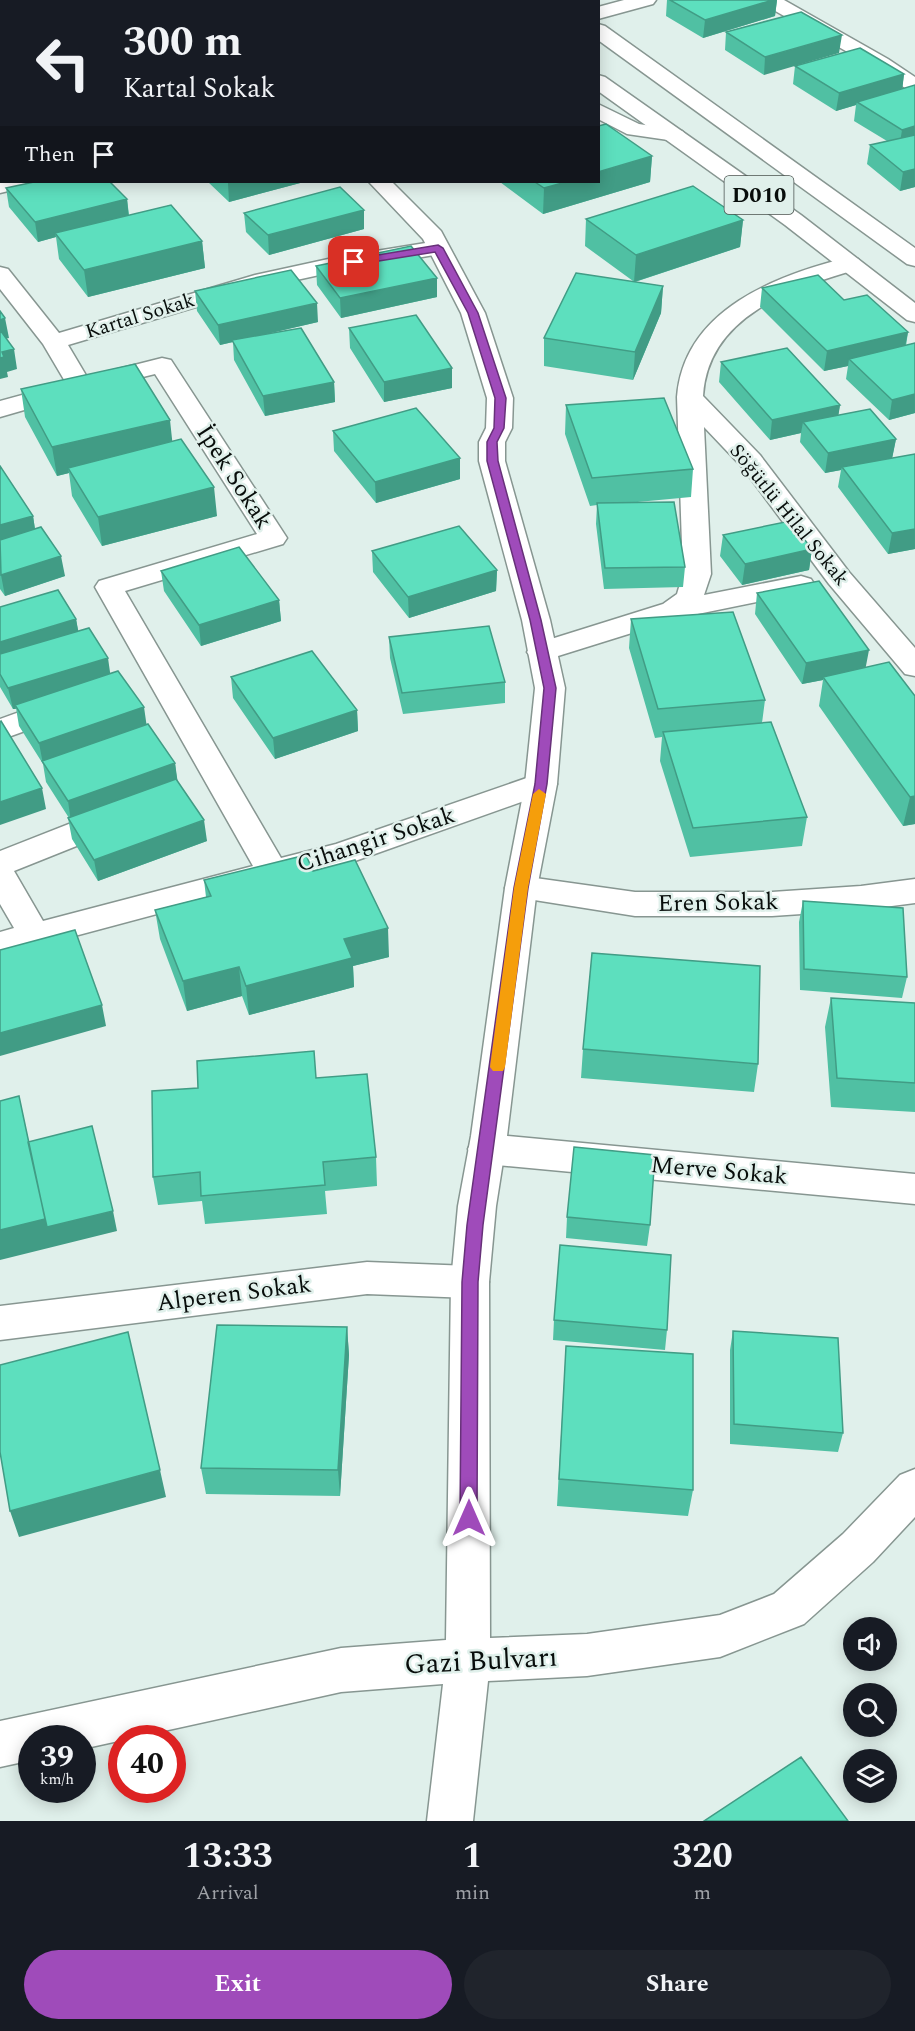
<!DOCTYPE html>
<html lang="en">
<head>
<meta charset="utf-8">
<style>
	body { margin:0; font-family:Spectral,serif; background:#20242c; color:#f1f3f6; height:100vh; display:flex; flex-direction:column; font-size:22px; white-space:nowrap }
	* { box-sizing:border-box; margin:0 }
	p { font-size:20px; color:#9ea1a6 }
	.icon { flex:none; width:33px; height:33px; fill:none; stroke:currentColor; stroke-width:2; stroke-linecap:round; stroke-linejoin:round }
	.map { position:relative; height:1821px; overflow:hidden }
	.panel { display:flex; flex-direction:column; background:#171b24; flex:1 }
	.panel>* { flex:none }
	.top-card { position:absolute; left:0px; top:0px; width:600px; height:183px; box-shadow:0 3px 15px #0003; background:#171b24; color:#f1f3f6; overflow:hidden }
	.buttons { position:absolute; left:843px; top:1617px; display:grid; gap:12px }
	.buttons a { display:grid; place-items:center; width:54px; height:54px; border-radius:50%; background:#171b24; box-shadow:0 3px 15px #0003; font-size:30px }
	.speed { position:absolute; left:18px; top:1725px; display:flex; gap:12px; font-size:30px; font-weight:700; text-align:center }
	.speed>* { display:grid; place-content:center; width:78px; height:78px; border-radius:50%; background:#171b24; box-shadow:0 3px 15px #0003; line-height:1 }
	.speed small { font-size:15px; font-weight:400 }
	.speed .limit { border:9px solid #d22; background:#fff; color:#111 }
	.pin { position:absolute; display:grid; place-items:center; width:51px; height:51px; color:#fff; margin:-26px; border-radius:12px; box-shadow:0 3px 9px #0006 }
	.me { position:absolute; width:66px; margin:-33px; rotate:0deg; stroke-linejoin:round; filter:drop-shadow(0 0 4px #0008) }
	.turn { display:flex; align-items:center; gap:21px; height:126px; padding:0 24px; font-size:27px }
	.turn .icon { width:78px; height:78px; stroke-width:2.5 }
	.turn b { display:block; font-size:42px; line-height:51px }
	.then { display:flex; align-items:center; height:57px; padding:0 24px; background:#0003; gap:12px; font-size:22px }
	.eta { display:flex; justify-content:space-evenly; align-items:center; height:102px; text-align:center }
	.eta b { font-size:36px; font-weight:700; line-height:42px }
	.primary-button { display:flex; gap:12px; margin-top:auto; padding:12px 24px }
	.primary-button a { flex:1; height:69px; border-radius:36px; background:#9f4bba; color:#fff; font-size:24px; font-weight:700; line-height:69px; text-align:center }
	.primary-button a+a { background:#20242c; color:#f1f3f6 }
	.map>svg:first-child { display:block }
	.lines { fill:none; stroke-linecap:round; stroke-linejoin:round }
	.street-casing { stroke:#879691; stroke-width:3 }
	.secondary-casing { stroke:#879691; stroke-width:3 }
	.highway-casing { stroke:#879691; stroke-width:3 }
	.street { fill:#fff; fill-rule:evenodd }
	.secondary { fill:#fff; fill-rule:evenodd }
	.highway { fill:#fff; fill-rule:evenodd }
	.wall { fill:#50c0a3 }
	.shaded-wall { fill:#419c85 }
	.building { fill:#5ddfbe; stroke:#419c85; stroke-width:1.5 }
	.route { fill:#9f4bba; stroke:#673179; stroke-width:1.5 }
	.slow { fill:#f59e0b }
	.labels { text-anchor:middle; dominant-baseline:central; stroke-width:5; stroke-linejoin:round; paint-order:stroke }
	.far-street-label { font-size:20px; fill:#080d0b; stroke:#e0f0eb }
	.shield { fill:#e0f0eb; stroke:#49514e; stroke-width:1.5 }
	.shield-label { font-size:22px; font-weight:bold; fill:#080d0b }
	.street-label { font-size:24px; fill:#080d0b; stroke:#e0f0eb }
	.near-street-label { font-size:28px; fill:#080d0b; stroke:#e0f0eb }
</style>
</head>
<body>
<div class="map">
<svg width="915" height="1821" viewBox="0 0 915 1821">
	<rect width="100%" height="100%" fill="#e0f0eb"/>
	<g class="lines">
		<g class="street-casing">
			<path id="street" d="M437,0H457V2H438Z
				M624,0H656L653,4L598,19V7Z
				M760,0H784L888,59L915,77V92L908,90L874,67L763,4Z
				M0,43H2V55H0Z
				M598,104L639,124L682,131L686,135L682,139L675,141L627,134L598,119Z
				M0,179L2,182H28L25,187L0,193Z
				M438,241L446,243L449,248L446,253L333,272L260,288L68,345L87,377L162,358L171,360L287,538L283,544L125,591L281,858L336,844L541,773L552,777L557,784L552,791L355,861L0,956V932L14,928L0,904V851L102,811L113,808L124,811L129,819L124,827L14,871L43,921L253,866L95,587L99,581L257,534L155,374L78,393L76,395L0,417V401L66,383L43,344L0,289V267L8,269L59,333L255,275L333,258Z
				M850,257L858,259L862,264L858,269C793,288 708,315 703,396L760,455L849,572L915,648V676L905,674L829,584L742,467L704,427L711,574L704,595L801,576L811,579L815,585L811,591L683,617L542,661L532,659L527,652L532,645L663,604L677,594L683,574L677,397C684,309 777,275 850,257Z
				M61,697L72,700L76,707L72,714L0,740V719Z
				M521,876L635,892H772L861,886L915,879V903L861,910L772,916H635L509,896L505,888L509,880Z
				M486,1134L915,1174V1204L486,1164L473,1159L468,1149L473,1139Z
				M367,1262L470,1266L484,1270L489,1282L484,1294L470,1298L367,1294L0,1340V1306Z"/>
		</g>
		<g class="secondary-casing">
			<path id="secondary" d="M101,0H123L124,2H103Z
				M369,182H392L441,231L485,313L513,398L512,428L505,442V461L550,620L565,688L557,784L537,888L507,1136L496,1206L489,1282L490,1638L587,1634L720,1615L774,1594L843,1534L900,1475L915,1469V1517L873,1562L804,1624L720,1657L587,1676L488,1681L473,1821H427L443,1684L341,1692L82,1749V1738H32V1760L0,1767V1721L341,1648L446,1640L451,1282L458,1206L471,1136L505,888L525,784L535,688L522,620L479,461V442L486,428L487,398L461,313L423,239Z"/>
		</g>
		<g class="highway-casing">
			<path id="highway" d="M476,0H496L497,2H478Z
				M542,0H562L563,2H544Z
				M598,24L605,26L915,248V266L907,264L598,40Z
				M598,75L605,77L801,215L915,303V322L907,320L785,225L598,91Z"/>
		</g>
		<use href="#street" class="street"/>
		<use href="#secondary" class="secondary"/>
		<use href="#highway" class="highway"/>
	</g>
	<path class="wall" d="M228,0H399L401,2H231Z
		M667,0H777L775,16L703,38L666,16Z
		M801,12L764,75L725,50L726,32Z
		M795,66L904,74L902,89L915,85V187L900,191L867,164L870,145L887,141L854,121L856,105L836,111L793,84Z
		M652,156L650,182L543,214L500,182H598Z
		M208,182H304L229,202Z
		M6,188L127,199L129,215L202,241L205,268L88,297L59,259L56,237L38,242L9,207Z
		M364,210V229L269,255L246,232L244,213Z
		M586,219L743,220L740,247L635,282L663,286L661,313L633,380L544,366V338L633,281L585,246Z
		M316,266L437,278V297L341,318L317,285Z
		M762,288L844,300L908,332L906,346L915,343V413L889,420L846,379L848,366L824,371L760,307Z
		M195,291L318,322L266,334L334,382L335,402L265,416L234,360L233,342L220,345L197,311Z
		M349,328L452,368V388L384,402L350,348Z
		M721,362L840,405L838,415L896,439L892,458L915,454V549L888,554L838,487L841,470L825,473L800,442L801,433L770,440L719,382Z
		M21,389L172,441L217,516L102,546L72,496L69,473L57,476L25,417Z
		M566,405L693,469L691,497L627,503L685,567L683,587L604,589L596,524L597,505L590,506L565,434Z
		M333,431L460,458V479L376,503L334,451Z
		M0,466L33,516L35,529L65,576L5,596L0,589Z
		M723,535L812,549L809,570L742,585L720,556Z
		M372,551L497,570L496,591L409,618L373,572Z
		M161,571L279,600L281,621L201,646L164,591Z
		M757,593L866,668L915,696V824L903,826L819,706L823,680L802,684L755,614Z
		M76,619L78,631L110,673L146,725L175,763L177,781L207,841L98,881L72,839L68,818H69L46,782L43,764L19,726L16,708L13,709L0,687V674Z
		M631,619L765,700L762,723L807,817L802,846L690,857L660,761L662,737L655,738L629,648Z
		M389,637L505,682V703L403,714L390,658Z
		M231,677L357,710L358,731L275,759L233,698Z
		M313,871L389,957L353,966L354,987L249,1015L242,996L187,1011L160,939L155,910L206,897L204,880Z
		M803,901L907,977L902,998L800,990L799,922Z
		M831,998L915,1003V1112L831,1107L825,1027Z
		M583,1049L758,1064L754,1092L581,1078Z
		M316,1078L376,1157L377,1186L325,1191L327,1214L205,1224L202,1201L158,1205L153,1177Z
		M567,1217L650,1225L647,1246L566,1238Z
		M554,1320L667,1330L665,1350L553,1340Z
		M347,1327L349,1355L340,1496L206,1494L201,1468Z
		M733,1331L843,1433L838,1452L730,1444V1350Z
		M566,1346L693,1490L688,1516L557,1506Z"/>
	<path class="shaded-wall" d="M269,0H303V2H269Z
		M773,0H777L775,16L703,38L705,20Z
		M842,35L839,53L764,75L765,57Z
		M904,74L902,92L857,102L856,105L836,111L839,93Z
		M915,126V144L899,149L902,130Z
		M0,128H2V154L0,155Z
		M652,156L650,182L543,214L544,188L566,182H598V172Z
		M915,169V187L900,191L903,172Z
		M232,182H304L229,202L228,183Z
		M127,199L129,219L55,233L56,237L38,242L35,222Z
		M364,210V229L269,255L268,235Z
		M743,220L740,247L634,282L636,255Z
		M202,241L205,268L88,297L84,270Z
		M437,278V297L341,318L340,298Z
		M663,286L661,313L633,380L635,352Z
		M317,303L318,322L220,345L218,325Z
		M5,318L9,338L0,340V320Z
		M908,332L904,352L849,359L848,366L824,371L827,351Z
		M14,349L17,369L7,372L8,377L0,379V358L2,352Z
		M452,368V388L384,402V382Z
		M334,382L335,402L265,416L263,396Z
		M915,394V413L889,420L892,400Z
		M840,405L837,425L803,422L801,433L770,440L772,420Z
		M170,420L173,448L68,468L69,473L57,476L52,447Z
		M896,439L892,459L842,467L841,470L825,473L828,453Z
		M460,458V479L376,503L375,482Z
		M214,487L217,516L102,546L98,517Z
		M33,516L36,536L0,547V525Z
		M915,529V549L888,554L892,533Z
		M812,549L809,570L742,585L745,564Z
		M61,556L65,576L5,596L1,575Z
		M497,570L496,591L409,618L408,597Z
		M279,600L281,621L201,646L199,625Z
		M76,619L80,640L0,665V642Z
		M869,650L865,671L823,677V680L802,684L806,663Z
		M108,658L111,679L15,705L16,709H13L8,688Z
		M144,707L147,728L42,761L43,764L39,743Z
		M357,710L358,731L275,759L273,738Z
		M175,763L178,784L71,822L68,801Z
		M42,788L46,809L0,825V802Z
		M915,796V824L903,826L910,797Z
		M204,820L207,841L98,881L94,860Z
		M388,928L389,957L353,966L354,987L249,1015L246,986L344,939Z
		M239,967L242,996L187,1011L183,981Z
		M102,1005L106,1026L0,1056V1033Z
		M19,1096L47,1227L113,1211L117,1231L0,1260V1230Z
		M347,1327L349,1355L340,1496L338,1470Z
		M160,1470L166,1497L19,1537L10,1511Z"/>
	<path class="building" d="M317,0H399L401,2H319Z
		M670,0H773L705,20Z
		M801,12L842,35L765,57L726,32Z
		M860,48L904,74L839,93L795,66Z
		M915,85V126L902,130L857,102Z
		M0,105L2,106V128H0Z
		M606,124L652,156L598,172V126Z
		M915,135V169L903,172L870,145Z
		M34,182H110L127,199L35,222L6,188Z
		M535,182H566L544,188Z
		M693,186L743,220L636,255L586,219Z
		M340,187L364,210L268,235L244,213Z
		M171,205L202,241L84,270L55,233Z
		M411,246L437,278L340,298L316,266Z
		M291,270L317,303L218,325L195,291Z
		M576,273L663,286L635,352L544,338Z
		M818,275L844,300L867,295L908,332L827,351L762,288Z
		M0,311L5,318L0,320Z
		M416,315L452,368L384,382L349,328Z
		M301,328L334,382L263,396L232,340Z
		M0,330L14,349L2,352L4,357L0,358Z
		M915,343V394L892,400L849,359Z
		M787,348L840,405L772,420L721,362Z
		M135,364L170,420L52,447L21,389Z
		M664,398L693,469L592,478L566,405Z
		M416,408L460,458L375,482L333,431Z
		M870,409L896,439L828,453L803,422Z
		M181,439L214,487L98,517L68,468Z
		M915,454V529L892,533L842,467Z
		M0,466L33,516L0,525Z
		M674,502L685,567L605,568L597,503Z
		M790,521L812,549L745,564L723,535Z
		M459,526L497,570L408,597L372,551Z
		M41,527L61,556L1,575L0,540Z
		M239,547L279,600L199,625L161,571Z
		M819,581L869,650L806,663L757,593Z
		M58,590L76,619L0,642V607Z
		M733,612L765,700L658,709L631,619Z
		M489,626L505,682L402,693L389,637Z
		M89,628L108,658L8,688L0,674V654Z
		M312,651L357,710L273,738L231,677Z
		M889,662L915,696V796L910,797L823,677Z
		M118,671L144,707L39,743L15,705Z
		M1,721L42,788L0,802V722Z
		M771,722L807,817L693,828L663,732Z
		M148,724L175,763L68,801L42,761Z
		M176,779L204,820L94,860L68,818Z
		M306,855L313,871L355,860L388,928L344,939L352,958L246,986L239,967L183,981L155,910L211,896L204,880Z
		M803,901L903,908L907,977L804,969Z
		M75,930L102,1005L0,1033V950Z
		M592,953L760,966L758,1064L583,1049Z
		M831,998L915,1003V1083L837,1078Z
		M314,1051L316,1078L367,1074L376,1157L323,1162L325,1185L201,1196L200,1172L153,1177L152,1091L198,1088L197,1061Z
		M19,1096L45,1219L0,1230V1101Z
		M92,1126L113,1211L47,1227L28,1142Z
		M574,1147L655,1155L650,1225L567,1217Z
		M560,1245L671,1255L667,1330L554,1320Z
		M217,1325L347,1327L338,1470L201,1468Z
		M733,1331L838,1338L843,1433L734,1424Z
		M128,1332L160,1470L10,1511L0,1452V1365Z
		M566,1346L693,1354V1490L559,1479Z
		M801,1757L848,1821H704Z"/>
	<path class="route" d="M438,245L443,248L478,313L506,398L504,428L497,442L498,461L541,620L556,688L547,784L528,888L483,1225L478,1282L477,1518L475,1524L469,1526L462,1524L460,1518L462,1282L467,1225L514,888L535,784L544,688L530,620L487,461V442L494,428L495,398L468,313L435,252L354,265L349,262L354,259Z"/>
	<path class="slow" d="M539,789L546,794L528,888L505,1067L503,1071H493L490,1067L514,888L533,794Z"/>
	<g class="labels">
		<g class="far-street-label">
			<text transform="translate(140 316) rotate(-17)">Kartal Sokak</text>
			<text transform="translate(789 515) rotate(51)">Söğütlü Hilal Sokak</text>
		</g>
		<rect class="shield" x="724.5" y="176" width="69" height="38" rx="4.5"/>
		<g class="shield-label">
			<text x="759" y="195">D010</text>
		</g>
		<g class="street-label">
			<text transform="translate(234 477) rotate(57)">İpek Sokak</text>
			<text transform="translate(376 840) rotate(-18)">Cihangir Sokak</text>
			<text transform="translate(718 903) rotate(-1)">Eren Sokak</text>
			<text transform="translate(719 1171) rotate(5)">Merve Sokak</text>
			<text transform="translate(234 1294) rotate(-7)">Alperen Sokak</text>
		</g>
		<g class="near-street-label">
			<text transform="translate(481 1661) rotate(-3)">Gazi Bulvarı</text>
		</g>
	</g>
</svg>
<div class="buttons">
<a><svg class="icon" aria-label="sound" viewBox="0 0 24 24"><path d="M4 9h4l5-4v14l-5-4H4zM17 9q2 3 0 6"/></svg></a>
<a><svg class="icon" aria-label="search" viewBox="0 0 24 24"><circle cx="10" cy="10" r="6"/><path d="M15 15l6 6"/></svg></a>
<a><svg class="icon" aria-label="layers" viewBox="0 0 24 24"><path d="M12 4l9 5-9 5-9-5zM3 14l9 5 9-5"/></svg></a>
</div>
<div class="speed"><div>39<small>km/h</small></div><div class="limit">40</div></div>
<div class="pin" style="left:354px;top:262px;background:#d93025"><svg class="icon" aria-label="arrive" viewBox="0 0 24 24"><path d="M6 21V4h12l-3 4 3 4H6"/></svg></div>
<svg class="me" style="left:469px;top:1518px" viewBox="-20 -20 40 40"><path d="M0-17L14 15 0 8-14 15z" fill="#9f4bba" stroke="#fff" stroke-width="4"/></svg>
<div class="top-card">
<div class="turn"><svg class="icon" aria-label="left" viewBox="0 0 24 24"><path d="M17 20v-9H6M10 6l-5 5 5 5"/></svg><div><b>300 m</b>Kartal Sokak</div></div>
<div class="then">Then<svg class="icon" aria-label="arrive" viewBox="0 0 24 24"><path d="M6 21V4h12l-3 4 3 4H6"/></svg></div>
</div>
</div>
<section class="panel">
<div class="eta">
<div><b>13:33</b><p>Arrival</p></div>
<div><b>1</b><p>min</p></div>
<div><b>320</b><p>m</p></div>
</div>
<div class="primary-button"><a>Exit</a><a>Share</a></div>
</section>
</body>
</html>
